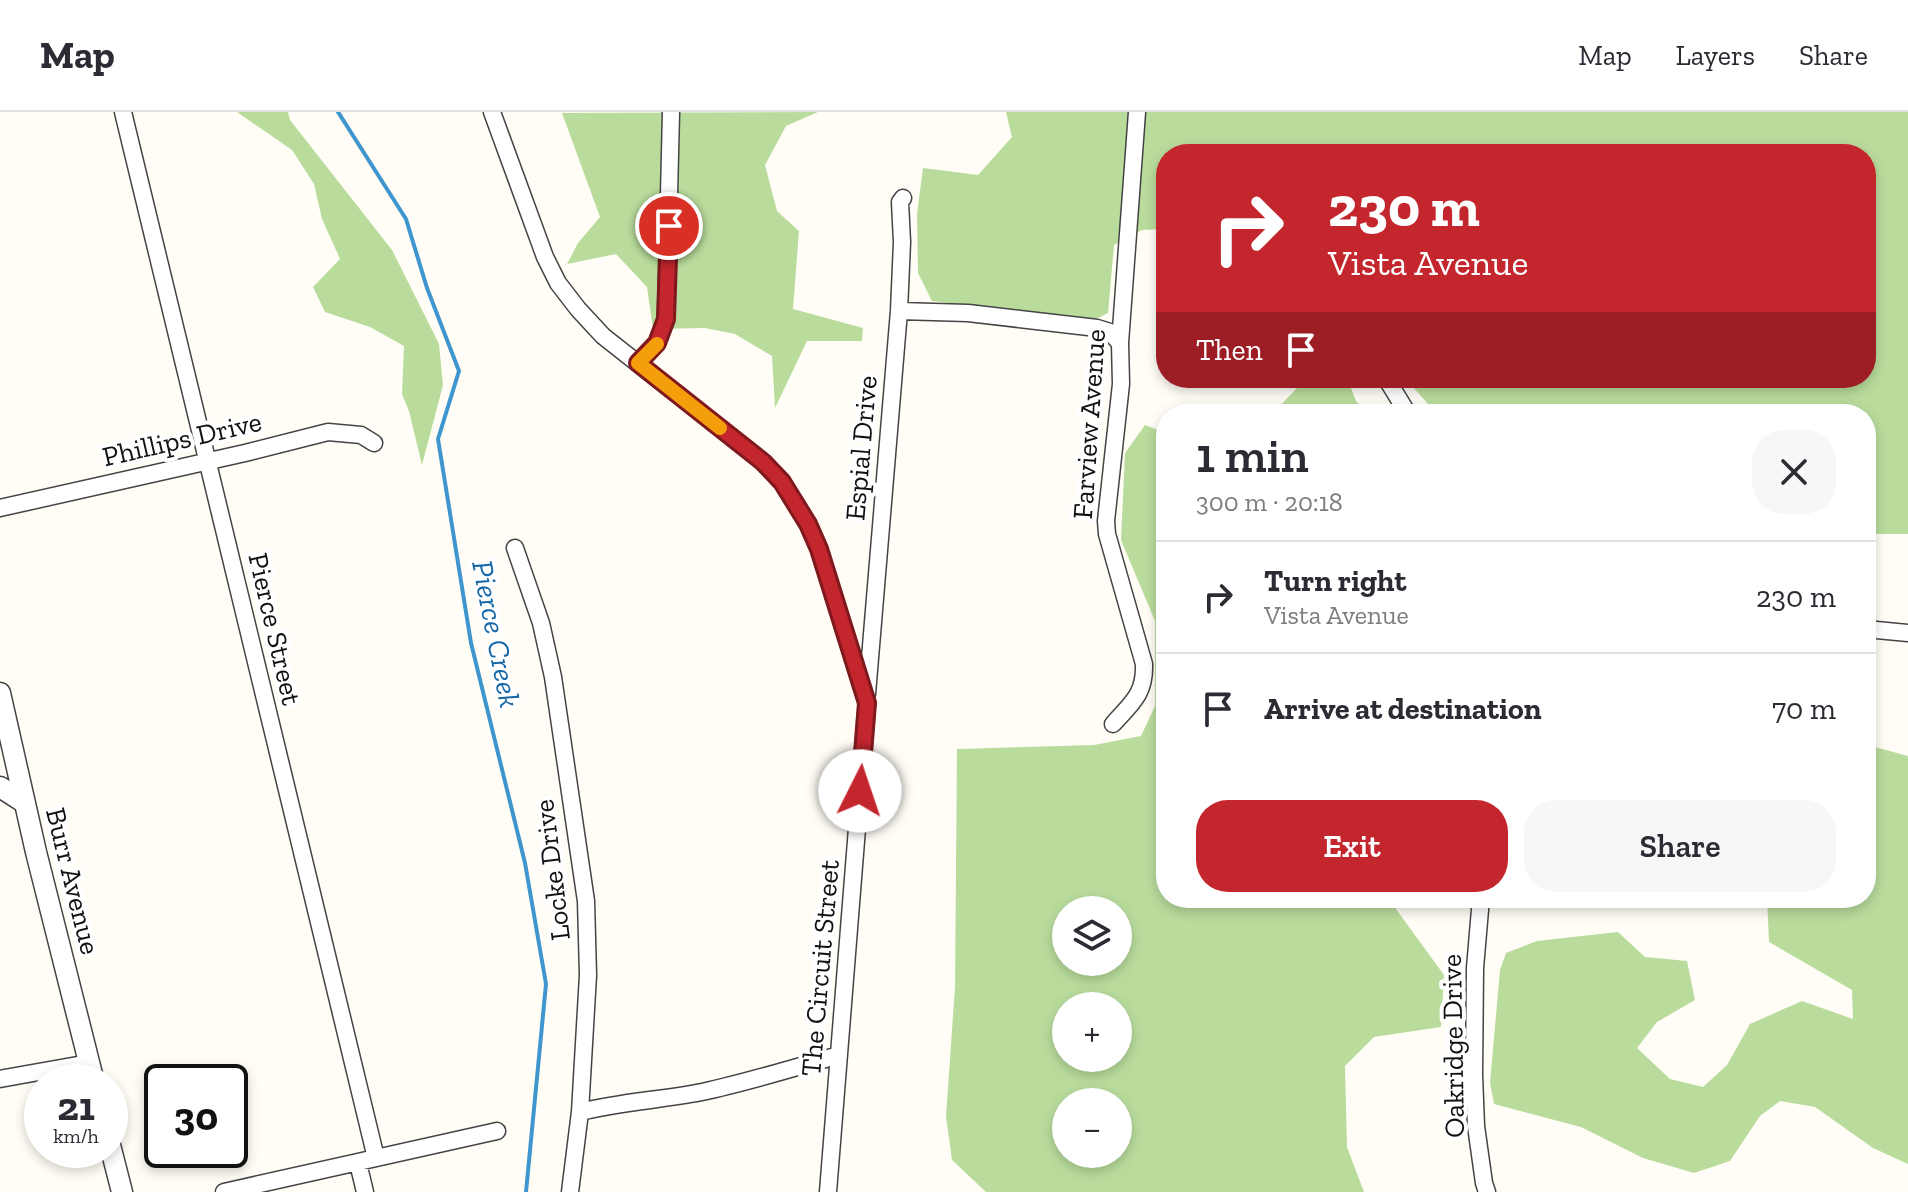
<!DOCTYPE html>
<html lang="en">
<head>
<meta charset="utf-8">
<style>
	body { margin:0; font-family:"Zilla Slab",serif; background:#f7f7f7; color:#2b2b33; height:100vh; display:flex; flex-direction:column; font-size:30px; white-space:nowrap }
	* { box-sizing:border-box; margin:0 }
	p { font-size:26px; color:#7c7c81 }
	.icon { flex:none; width:44px; height:44px; fill:none; stroke:currentColor; stroke-width:2; stroke-linecap:round; stroke-linejoin:round }
	.map { position:relative; flex:1; overflow:hidden }
	.sheet { position:absolute; left:1156px; top:292px; width:720px; height:504px; display:flex; flex-direction:column; background:#fff; border-radius:32px; box-shadow:0 4px 12px #0003 }
	.sheet>* { flex:none }
	.top-card { position:absolute; left:1156px; top:32px; width:720px; height:244px; border-radius:32px; box-shadow:0 4px 12px #0003; background:#c4262e; color:#fff; overflow:hidden }
	.tools { position:absolute; left:1052px; top:784px; display:grid; gap:16px }
	.tools a { display:grid; place-items:center; width:80px; height:80px; border-radius:50%; background:#fff; box-shadow:0 4px 12px #0003; font-size:40px }
	.speed { position:absolute; left:24px; top:952px; display:flex; gap:16px; font-size:40px; font-weight:700; text-align:center }
	.speed>* { display:grid; place-content:center; width:104px; height:104px; border-radius:50%; background:#fff; box-shadow:0 4px 12px #0003; line-height:1 }
	.speed small { font-size:20px; font-weight:400 }
	.speed .limit { border:4px solid #111; border-radius:12px; background:#fff; color:#111 }
	.pin { position:absolute; display:grid; place-items:center; width:68px; height:68px; color:#fff; margin:-34px; border:4px solid #fff; border-radius:50%; box-shadow:0 2px 8px #0007 }
	.me { position:absolute; width:88px; margin:-44px; rotate:4deg; stroke-linejoin:round; filter:drop-shadow(0 0 6px #0008) }
	.turn { display:flex; align-items:center; gap:28px; height:168px; padding:0 40px; font-size:36px }
	.turn .icon { width:104px; height:104px; stroke-width:2.5 }
	.turn b { display:block; font-size:56px; line-height:68px }
	.then { display:flex; align-items:center; height:76px; padding:0 40px; background:#0003; gap:16px; font-size:30px }
	.round { display:grid; place-items:center; flex:none; width:84px; height:84px; border-radius:32px; background:#f7f7f7 }
	.head { display:flex; align-items:center; justify-content:space-between; height:136px; padding:0 40px }
	h1 { font-size:48px; font-weight:600; line-height:60px }
	.action { display:flex; gap:16px; margin-top:auto; padding:16px 40px }
	.action a { flex:1; height:92px; border-radius:32px; background:#c4262e; color:#fff; font-size:32px; font-weight:600; line-height:92px; text-align:center }
	.action a+a { background:#f7f7f7; color:#2b2b33 }
	ul { padding:0; list-style:none }
	li { display:flex; align-items:center; gap:24px; height:112px; padding:0 40px; border-top:2px solid #e1e1e2 }
	li div { flex:1 }
	li b { display:block; font-size:30px }
	li em { font-style:normal }
	header { display:flex; align-items:center; gap:48px; box-sizing:border-box; height:112px; padding:0 40px; background:#fff; border-bottom:2px solid #e1e1e2 }
	header strong { font-size:38px }
	nav { display:flex; gap:44px; margin-inline-start:auto; font-size:28px }
	.map>svg:first-child { display:block }
	.forest { fill:#b9dc9c; fill-rule:evenodd }
	.lines { fill:none; stroke-linecap:round; stroke-linejoin:round }
	.stream { stroke:#3f96cf; stroke-width:4 }
	.minor-casing { stroke:#444; stroke-width:19 }
	.tertiary-casing { stroke:#444; stroke-width:23 }
	.minor { stroke:#fff; stroke-width:16 }
	.tertiary { stroke:#fff; stroke-width:20 }
	.route-casing { stroke:#7f191e; stroke-width:20 }
	.route { stroke:#c4262e; stroke-width:14 }
	.slow { stroke:#f59e0b; stroke-width:14 }
	.labels { text-anchor:middle; dominant-baseline:central; stroke-width:8; stroke-linejoin:round; paint-order:stroke }
	.street-label { font-size:28px; fill:#111; stroke:#fff }
	.water-label { font-size:30px; font-style:italic; fill:#1768a6; stroke:#fff }
</style>
</head>
<body>
<header>
<strong>Map</strong>
<nav><a>Map</a><a>Layers</a><a>Share</a></nav>
</header>
<div class="map">
<svg width="1908" height="1080" viewBox="0 0 1908 1080">
	<rect width="100%" height="100%" fill="#fffdf5"/>
	<path class="forest" d="M237,0H288L290,8L392,138L439,232L443,273L422,353L409,299L402,282L404,234L370,215L325,200L313,175L340,147L322,107L314,72L292,38Z
		M818,0L786,14L765,53L777,99L799,119L793,197L863,216L862,229H807L775,296L772,244L735,222L705,216L653,217L647,175L616,142L567,152L578,131L600,105L562,1Z
		M1006,0H1908V422H1866V302H1437L1405,266H1866V42H1166V117L1142,118L1114,133L1108,201L1094,208L932,189L918,161L917,102L923,56L978,63L1012,25Z
		M1302,266H1347L1356,289L1369,302H1272L1301,272Z
		M1145,313L1166,321V786H1388L1444,863L1441,915L1374,925L1345,954L1347,1035L1364,1080H986L952,1048L946,1004L955,875L957,637L1094,633L1141,624L1155,594V509L1121,428L1125,341ZM1118,798V850H1066V798ZM1118,894V946H1066V894ZM1118,990V1042H1066V990Z
		M1875,635L1908,644V1052L1873,1036L1815,995L1780,989L1760,1004L1730,1049L1694,1061L1643,1046L1581,1015L1494,992L1490,971L1500,858L1506,841L1537,829L1618,820L1645,845L1687,849L1695,888L1657,910L1637,936L1670,967L1703,975L1727,953L1750,912L1802,889L1853,907L1852,878L1769,830L1767,786H1866V637Z"/>
	<g class="lines">
		<path class="stream" d="M338,0L406,107L427,176L459,259L438,327L471,531L525,751L546,872L526,1080"/>
		<g class="minor-casing">
			<path id="minor" d="M123,0L376,1046
				M492,0L545,145L558,171L578,197L603,224L763,350L782,370L808,412L819,437L867,591L828,1080
				M899,199L968,201L1097,216L1110,220L1120,231
				M638,251L657,231L666,207L671,0
				M1386,266L1408,302
				M0,396L245,341L328,320L361,323L374,331
				M515,436L541,511L553,565L586,789L588,863L580,1000L570,1080
				M1866,517L1908,521
				M867,582L899,199L902,130L900,90L903,86
				M1113,612C1132,591 1145,582 1144,552L1107,422L1106,409L1121,272L1120,231L1137,0
				M1481,786L1475,856L1474,963L1476,1014L1484,1071L1487,1080
				M0,967L89,951
				M580,1000C620,990 661,988 702,980C748,970 794,956 839,943
				M358,1051L365,1080
				M224,1080L497,1019"/>
		</g>
		<g class="tertiary-casing">
			<path id="tertiary" d="M0,581L36,740L94,970
				M0,675L25,691
				M110,1033L122,1080"/>
		</g>
		<use href="#minor" class="minor"/>
		<use href="#tertiary" class="tertiary"/>
	</g>
	<g class="lines">
		<g class="route-casing">
			<path id="route" d="M669,114L666,207L657,231L638,251L763,350L782,370L808,412L819,437L867,591L860,679"/>
		</g>
		<use href="#route" class="route"/>
		<path class="slow" d="M657,232L638,251L720,316"/>
	</g>
	<g class="labels">
		<g class="street-label">
			<text transform="translate(1089 312) rotate(-86)">Farview Avenue</text>
			<text transform="translate(182 327) rotate(-13)">Phillips Drive</text>
			<text transform="translate(861 336) rotate(-85)">Espial Drive</text>
			<text transform="translate(275 517) rotate(77)">Pierce Street</text>
			<text transform="translate(552 758) rotate(-97)">Locke Drive</text>
			<text transform="translate(73 769) rotate(76)">Burr Avenue</text>
			<text transform="translate(820 856) rotate(-85)">The Circuit Street</text>
			<text transform="translate(1453 934) rotate(-91)">Oakridge Drive</text>
		</g>
		<g class="water-label">
			<text transform="translate(496 522) rotate(79)">Pierce Creek</text>
		</g>
	</g>
</svg>
<div class="tools">
<a><svg class="icon" aria-label="layers" viewBox="0 0 24 24"><path d="M12 4l9 5-9 5-9-5zM3 14l9 5 9-5"/></svg></a>
<a>+</a>
<a>−</a>
</div>
<div class="speed"><div>21<small>km/h</small></div><div class="limit">30</div></div>
<div class="pin" style="left:669px;top:114px;background:#d93025"><svg class="icon" aria-label="arrive" viewBox="0 0 24 24"><path d="M6 21V4h12l-3 4 3 4H6"/></svg></div>
<svg class="me" style="left:860px;top:679px" viewBox="-20 -20 40 40"><circle r="19" fill="#fff"/><path d="M0-13L10 11 0 6-10 11z" fill="#c4262e"/></svg>
<div class="top-card">
<div class="turn"><svg class="icon" aria-label="right" viewBox="0 0 24 24"><path d="M7 20v-9h11M14 6l5 5-5 5"/></svg><div><b>230 m</b>Vista Avenue</div></div>
<div class="then">Then<svg class="icon" aria-label="arrive" viewBox="0 0 24 24"><path d="M6 21V4h12l-3 4 3 4H6"/></svg></div>
</div>
<section class="sheet">
<div class="head"><div><h1>1 min</h1><p>300 m · 20:18</p></div><a class="round"><svg class="icon" aria-label="close" viewBox="0 0 24 24"><path d="M6 6l12 12M18 6L6 18"/></svg></a></div>
<ul>
<li><svg class="icon" aria-label="right" viewBox="0 0 24 24"><path d="M7 20v-9h11M14 6l5 5-5 5"/></svg><div><b>Turn right</b><p>Vista Avenue</p></div><em>230 m</em></li>
<li><svg class="icon" aria-label="arrive" viewBox="0 0 24 24"><path d="M6 21V4h12l-3 4 3 4H6"/></svg><div><b>Arrive at destination</b></div><em>70 m</em></li>
</ul>
<div class="action"><a>Exit</a><a>Share</a></div>
</section>
</div>
</body>
</html>
